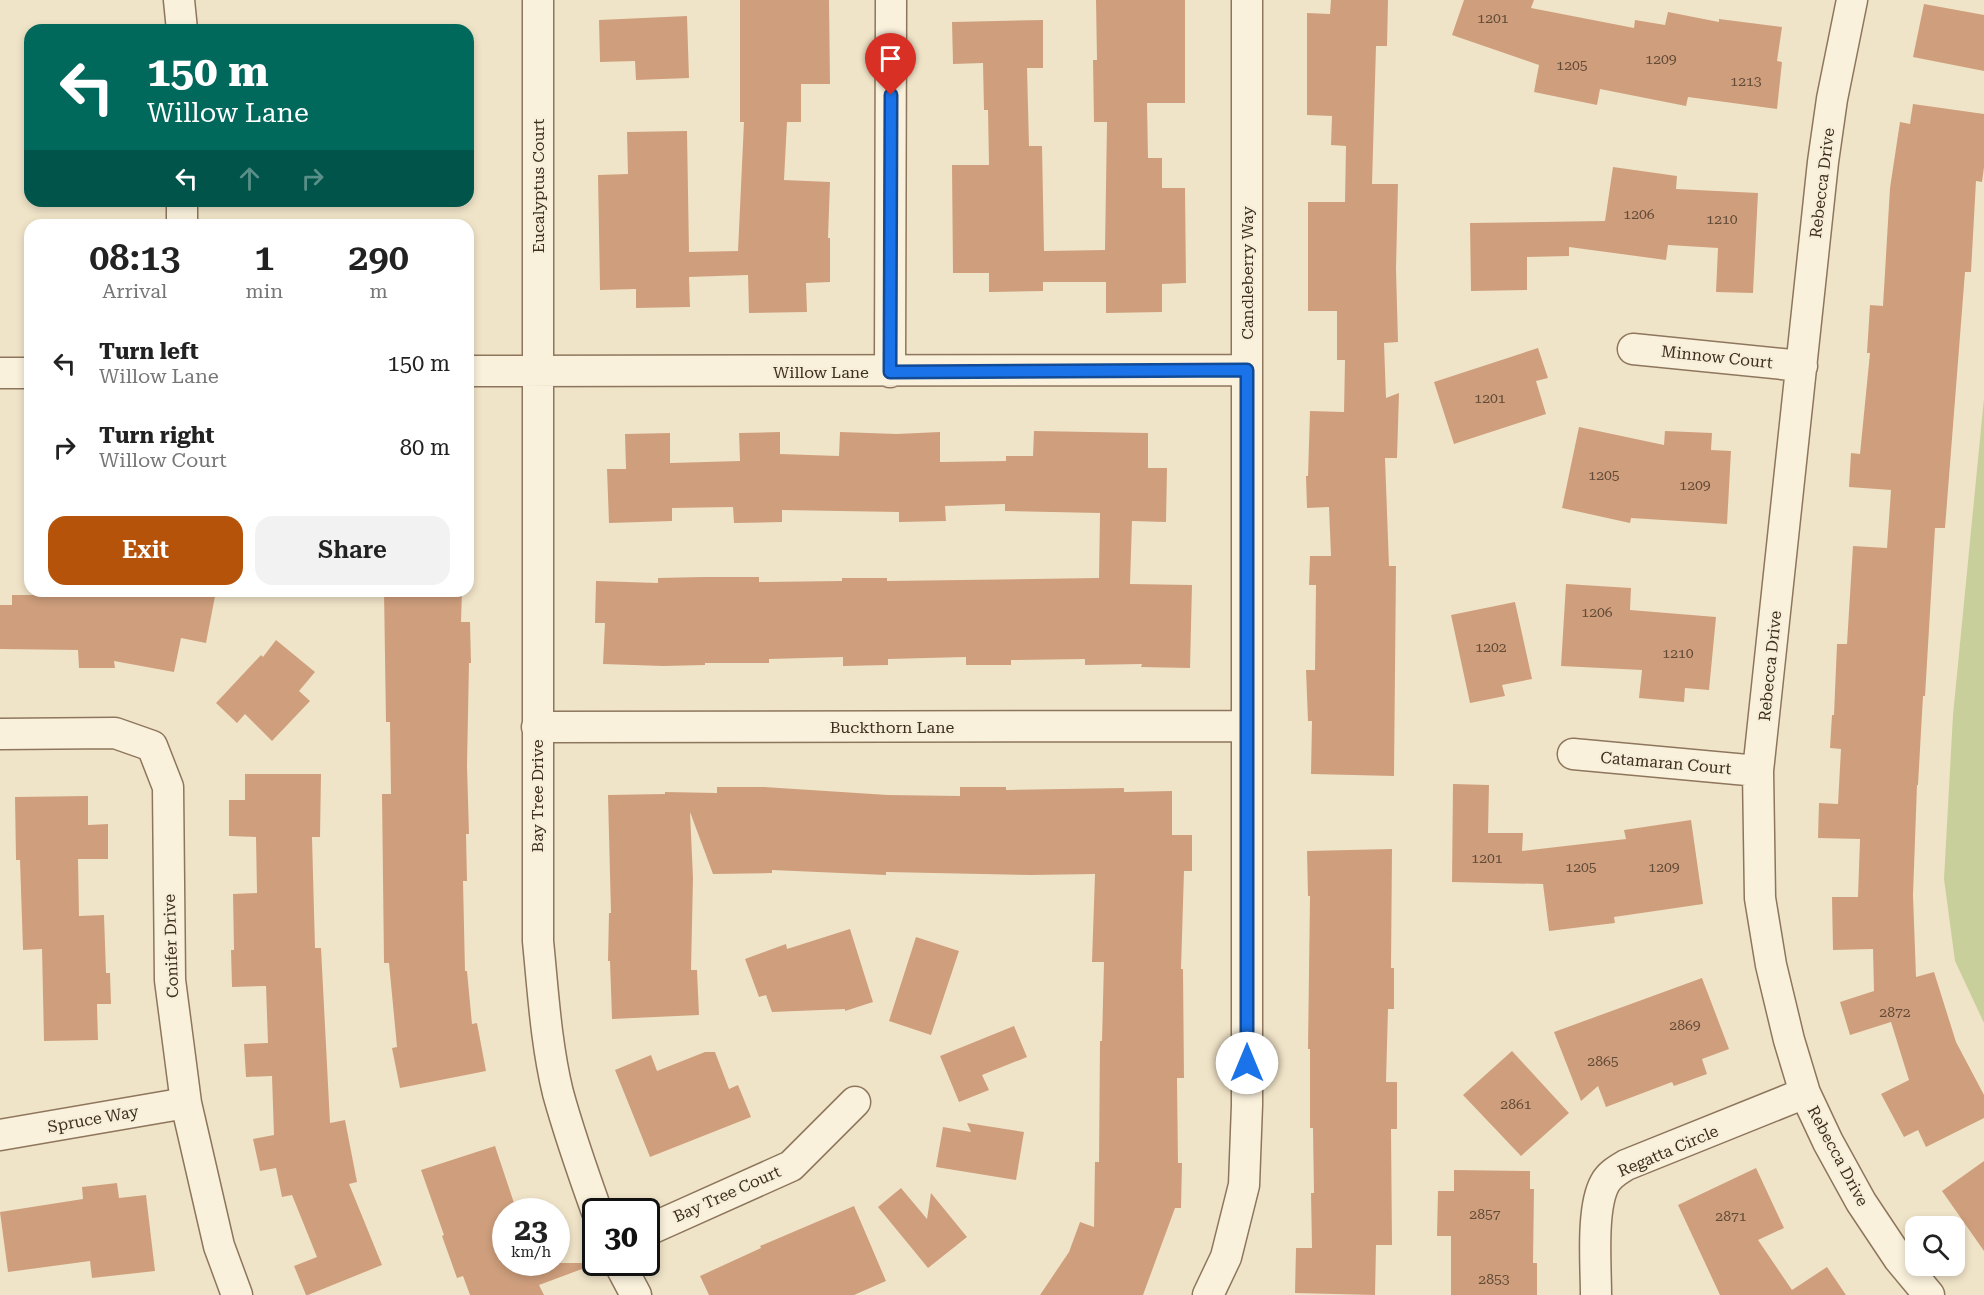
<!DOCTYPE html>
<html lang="en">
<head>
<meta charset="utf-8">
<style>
	body { margin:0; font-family:"Roboto Serif",serif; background:#f2f2f2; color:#222; height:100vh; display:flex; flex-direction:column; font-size:22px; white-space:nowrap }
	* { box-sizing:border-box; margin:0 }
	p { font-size:20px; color:#767676 }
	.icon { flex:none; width:33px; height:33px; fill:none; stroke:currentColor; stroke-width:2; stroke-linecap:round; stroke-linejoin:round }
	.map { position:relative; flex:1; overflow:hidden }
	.sheet { position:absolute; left:24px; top:219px; width:450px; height:378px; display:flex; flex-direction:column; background:#fff; border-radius:18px; box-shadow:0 3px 9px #0003 }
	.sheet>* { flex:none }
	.hud { position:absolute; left:24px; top:24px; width:450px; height:183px; border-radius:18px; box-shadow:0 3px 9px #0003; background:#00695c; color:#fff; overflow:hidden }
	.buttons { position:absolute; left:1905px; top:1216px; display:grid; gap:12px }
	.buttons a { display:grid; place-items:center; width:60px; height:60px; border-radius:12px; background:#fff; box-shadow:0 3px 9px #0003; font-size:30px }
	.speed { position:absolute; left:492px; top:1198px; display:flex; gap:12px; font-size:30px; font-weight:700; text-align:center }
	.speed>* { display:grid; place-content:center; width:78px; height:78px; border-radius:50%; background:#fff; box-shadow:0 3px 9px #0003; line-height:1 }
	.speed small { font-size:15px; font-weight:400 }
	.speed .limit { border:3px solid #111; border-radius:9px; background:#fff; color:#111 }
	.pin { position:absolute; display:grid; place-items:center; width:51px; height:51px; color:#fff; margin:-62px -26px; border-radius:50% 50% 50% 0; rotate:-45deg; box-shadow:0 0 6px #0007 }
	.pin .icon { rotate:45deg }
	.me { position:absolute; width:66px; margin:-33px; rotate:0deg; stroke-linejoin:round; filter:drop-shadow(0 0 4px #0008) }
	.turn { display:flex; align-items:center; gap:21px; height:126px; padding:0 24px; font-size:27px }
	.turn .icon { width:78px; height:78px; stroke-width:2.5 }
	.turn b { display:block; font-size:42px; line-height:51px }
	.lanes { display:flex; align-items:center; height:57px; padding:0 24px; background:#0003; justify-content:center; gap:30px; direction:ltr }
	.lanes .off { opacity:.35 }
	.eta { display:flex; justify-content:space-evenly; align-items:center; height:102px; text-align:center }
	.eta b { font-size:36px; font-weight:600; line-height:42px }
	.primary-button { display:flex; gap:12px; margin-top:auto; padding:12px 24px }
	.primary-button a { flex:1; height:69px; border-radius:18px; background:#b45309; color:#fff; font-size:24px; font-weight:600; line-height:69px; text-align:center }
	.primary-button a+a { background:#f2f2f2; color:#222 }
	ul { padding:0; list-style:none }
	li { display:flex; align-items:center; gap:18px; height:84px; padding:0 24px }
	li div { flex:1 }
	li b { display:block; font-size:22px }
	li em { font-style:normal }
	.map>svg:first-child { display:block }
	.green { fill:#c9cf9b }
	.building { fill:#cf9f7d }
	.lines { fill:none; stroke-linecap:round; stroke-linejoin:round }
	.minor-casing { stroke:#8d765c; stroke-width:33 }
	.minor { stroke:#faf1dc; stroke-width:30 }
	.route-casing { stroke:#114b97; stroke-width:15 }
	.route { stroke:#1a73e8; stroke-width:10 }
	.labels { text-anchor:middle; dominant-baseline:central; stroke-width:4.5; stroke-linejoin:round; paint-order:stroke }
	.number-label { font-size:14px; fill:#624a37 }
	.street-label { font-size:16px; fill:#3d2e20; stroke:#f7eed8 }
</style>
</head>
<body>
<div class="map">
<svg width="1984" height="1295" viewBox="0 0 1984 1295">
	<rect width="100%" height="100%" fill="#f0e4c8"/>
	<path class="green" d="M1984,398V1023L1955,961L1944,879L1953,715Z"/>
	<path class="building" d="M740,0H829L830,84H801V122H787L784,180L830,182L828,238H830V282L806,283L807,312L749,313L748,275L689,277L690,307L636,308V289L600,290L598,175L628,174L627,132L687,131L689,252L738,251L744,122H740Z
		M1096,0H1185V103H1147L1148,158H1162V188H1185L1186,283L1162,284V312L1106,313V282H1043V291L989,292V273H953L952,165H989L988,110H984L983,63L953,64L952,22L1043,20V68H1027L1029,146H1042L1044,251L1105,250L1107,122H1094L1093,60H1097Z
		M1331,0H1388L1387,46H1376L1372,184H1398L1396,269L1398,342L1384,343L1386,398L1399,393L1397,458H1385L1389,566H1396L1394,776L1311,774L1312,721H1308L1306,670H1315L1316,585H1309L1310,556H1331L1329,507L1307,508L1306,476H1308L1310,411L1344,412L1345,360H1337V311H1308V202H1345L1346,146L1331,145L1332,116L1307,115V13L1330,14Z
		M1464,0H1534L1531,8L1634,28L1635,20L1665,25L1668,12L1719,22V19L1782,27L1777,61L1782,62L1777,109L1688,97L1686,106L1600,89L1597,105L1534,92L1539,65L1452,35Z
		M1924,4L1984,15V71L1913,57Z
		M687,16L689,78L636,80L635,61L600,62L599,20Z
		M1913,104L1984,114V167L1982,182L1976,181L1971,272H1965L1945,528H1935L1925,696H1923L1918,785H1917L1913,895L1916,977L1934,972L1956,1042L1984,1095V1118L1926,1147L1918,1130L1904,1137L1881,1094L1909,1080L1891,1022L1850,1035L1840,1002L1874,991L1873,949L1833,950L1832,897H1858L1860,839L1818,838L1819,803L1838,804L1841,749L1830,748L1832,715H1834L1837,644H1847L1853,546L1887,548L1891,490L1849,487L1851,453L1860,454L1870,353H1867L1870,305L1883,306L1890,188L1900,122L1910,124Z
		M1613,167L1677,176L1676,189L1758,193L1753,293L1716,292L1718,248L1668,245L1666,260L1569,247V256L1527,257V290L1471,291L1470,223L1605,221Z
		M1538,348L1548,378L1536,381L1546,414L1454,444L1434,382Z
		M1579,427L1664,445L1665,431L1712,433L1711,450L1731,451L1727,524L1631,518L1630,523L1562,508Z
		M1034,431L1148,433V468H1167L1166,522L1132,521L1130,584L1192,585L1190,668L1141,667L1142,664L1085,665V659L1011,660V665H966V657L888,659V665L843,666V657L769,659V663H705V665L663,666L603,664L605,623H595L596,581L658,583V578L703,577H759V582L842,581V578H887V581L1099,578L1100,513L1005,511V504L945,506L946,521L899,522V512L782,510V522L734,523L733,507L672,508V521L609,523L607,469H626L625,434L670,433V463L740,461L739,433L780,432V454L839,456L840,432L897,434L940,432V462L1006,461V456H1033Z
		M1566,584L1631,588L1630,610L1716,617L1709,690L1685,688L1684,702L1639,698L1642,670L1561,666Z
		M50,591H216L206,643L181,638L174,672L114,661L115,668H79L78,650L0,649V605H12V595H50Z
		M384,591H462L461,622H470L471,663H469L467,766L469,834H466L467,881H463L465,971H467L472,1024L477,1023L486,1071L400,1088L392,1048L397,1047L389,963H384L382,794H391L390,722H386Z
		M1515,602L1532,679L1502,685L1505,696L1470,703L1451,615Z
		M276,640L315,672L299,691L310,701L272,741L245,714L237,723L216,703L261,655L263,657Z
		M245,774H321L320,837H312L315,948H321L330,1123L345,1120L357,1182L349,1184L382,1265L308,1295H306L294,1266L317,1257L292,1195L282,1197L276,1168L260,1171L253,1139L274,1135L272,1076L246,1077L244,1044L268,1043L266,986L232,987L231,950H234L233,894L257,893L256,837L229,836V800H245Z
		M1453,784L1489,785L1488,833H1523L1522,851L1626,839L1624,830L1691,820L1703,904L1614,917L1615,923L1549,931L1543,884L1452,882Z
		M717,787H764L888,795L960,796V787H1006V790L1124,788V792L1172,791V835H1192V871H1184L1181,969H1183L1184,1078H1177L1178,1163H1182L1181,1208H1175L1143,1295H1040L1069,1252L1080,1222L1094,1227L1095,1162H1099L1100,1041H1102L1104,962H1092L1095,874L1030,875L886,872V875L772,870V873L713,874L690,812L693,878L691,970H697L699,1015L612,1019L610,961H608L609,913H611L608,795L665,794V792L717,793Z
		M88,796V825L108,824V859H78L79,916L104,915L106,973H110L111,1004H97L98,1040L44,1041L42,949L23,950L20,860H16L15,797Z
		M1392,849L1391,968H1394V1009H1388L1386,1082H1397V1129H1391L1392,1245H1376L1375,1295L1295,1293L1296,1248H1312L1311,1193H1314L1313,1128H1310V1049H1308L1310,896H1308L1307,851Z
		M850,929L873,1002L845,1011V1009L772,1012L766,995L759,997L745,959L786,944L787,949Z
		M916,937L959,951L931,1035L889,1021Z
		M1702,978L1729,1049L1702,1059L1707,1074L1674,1086L1672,1082L1606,1107L1598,1086L1581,1101L1554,1032Z
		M1014,1026L1027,1057L982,1075L989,1090L959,1102L940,1056Z
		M1512,1051L1569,1113L1521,1156L1463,1095Z
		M705,1052H715L729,1089L738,1085L751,1117L650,1157L615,1070L651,1055L657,1071Z
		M967,1123L1024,1132L1016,1180L936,1167L943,1127L971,1132Z
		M495,1146L517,1212H506V1263H590V1266L539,1285L544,1295H470L463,1276L457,1278L442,1236L444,1235L421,1170Z
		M1984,1161V1251L1942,1191Z
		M1756,1168L1784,1228L1758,1240L1792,1290L1827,1267L1846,1295H1720L1678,1205Z
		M1454,1170L1530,1171V1189H1534L1533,1263H1537V1295H1451V1236H1437L1438,1191H1454Z
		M117,1183L119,1198L146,1195L155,1271L92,1278L90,1261L8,1272L0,1212L83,1199L82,1187Z
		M901,1188L927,1219L931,1193L967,1237L928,1268L878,1207Z
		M854,1206L886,1281L854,1295H709L700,1276L761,1248L760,1246Z"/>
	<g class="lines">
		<g class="minor-casing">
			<path id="minor" d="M179,0L182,30
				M538,0V941C543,991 546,1044 558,1093C569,1133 583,1173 597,1212
				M1852,0L1832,99L1823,162L1758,771L1760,898L1771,965L1789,1040L1805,1093L1828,1142L1861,1202L1899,1259L1929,1295
				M182,225V201
				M1633,349L1802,366
				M468,371L1247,370
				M890,372L891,0
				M0,373H30
				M537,727L1246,726
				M0,734L115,733L152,746L168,787L170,980L186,1103L219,1246L237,1295
				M1573,754L1758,771
				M0,1135L186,1103
				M646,1231L791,1166L855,1102
				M619,1263L636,1295
				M1208,1295L1226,1257L1244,1185L1247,1105V0
				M1596,1295C1596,1266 1591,1208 1605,1183C1610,1174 1618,1170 1626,1165L1805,1093"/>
		</g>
		<use href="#minor" class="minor"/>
	</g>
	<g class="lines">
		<g class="route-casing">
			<path id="route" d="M891,95L890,372L1247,370V1063"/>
		</g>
		<use href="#route" class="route"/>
	</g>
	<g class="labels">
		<g class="number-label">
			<text x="1493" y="18">1201</text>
			<text x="1661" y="59">1209</text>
			<text x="1572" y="65">1205</text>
			<text x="1746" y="81">1213</text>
			<text x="1639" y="214">1206</text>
			<text x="1722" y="219">1210</text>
			<text x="1490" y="398">1201</text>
			<text x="1604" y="475">1205</text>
			<text x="1695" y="485">1209</text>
			<text x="1597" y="612">1206</text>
			<text x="1491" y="647">1202</text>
			<text x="1678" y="653">1210</text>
			<text x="1487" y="858">1201</text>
			<text x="1581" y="867">1205</text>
			<text x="1664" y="867">1209</text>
			<text x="1895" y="1012">2872</text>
			<text x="1685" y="1025">2869</text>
			<text x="1603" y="1061">2865</text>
			<text x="1516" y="1104">2861</text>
			<text x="1485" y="1214">2857</text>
			<text x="1731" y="1216">2871</text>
			<text x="1494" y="1279">2853</text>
		</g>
		<g class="street-label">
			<text transform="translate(1822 183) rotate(-83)">Rebecca Drive</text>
			<text transform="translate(538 186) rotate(-90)">Eucalyptus Court</text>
			<text transform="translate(1247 273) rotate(-90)">Candleberry Way</text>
			<text transform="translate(1717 357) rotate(6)">Minnow Court</text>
			<text x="821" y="372">Willow Lane</text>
			<text transform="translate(1770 666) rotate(-84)">Rebecca Drive</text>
			<text x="892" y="727">Buckthorn Lane</text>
			<text transform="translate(1666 763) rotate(5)">Catamaran Court</text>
			<text transform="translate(537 796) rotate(-90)">Bay Tree Drive</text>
			<text transform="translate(171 946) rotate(-92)">Conifer Drive</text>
			<text transform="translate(93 1119) rotate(-10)">Spruce Way</text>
			<text transform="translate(1668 1151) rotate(-23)">Regatta Circle</text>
			<text transform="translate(1838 1156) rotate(62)">Rebecca Drive</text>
			<text transform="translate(727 1194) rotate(-24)">Bay Tree Court</text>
		</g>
	</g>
</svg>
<div class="buttons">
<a><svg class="icon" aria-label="search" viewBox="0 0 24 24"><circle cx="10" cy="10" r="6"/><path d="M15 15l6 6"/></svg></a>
</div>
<div class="speed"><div>23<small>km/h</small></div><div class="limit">30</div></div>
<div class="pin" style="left:891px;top:95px;background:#d93025"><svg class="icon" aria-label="arrive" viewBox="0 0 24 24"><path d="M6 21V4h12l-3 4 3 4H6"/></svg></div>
<svg class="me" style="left:1247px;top:1063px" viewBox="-20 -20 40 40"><circle r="19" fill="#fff"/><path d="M0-13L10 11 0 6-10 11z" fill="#1a73e8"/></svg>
<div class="hud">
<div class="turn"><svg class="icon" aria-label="left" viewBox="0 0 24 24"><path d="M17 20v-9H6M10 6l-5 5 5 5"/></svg><div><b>150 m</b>Willow Lane</div></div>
<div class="lanes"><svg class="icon" aria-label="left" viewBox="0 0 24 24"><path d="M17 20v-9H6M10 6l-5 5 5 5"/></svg><svg class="icon off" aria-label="ahead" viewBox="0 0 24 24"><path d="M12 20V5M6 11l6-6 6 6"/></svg><svg class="icon off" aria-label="right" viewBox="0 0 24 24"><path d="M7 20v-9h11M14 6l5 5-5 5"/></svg></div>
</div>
<section class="sheet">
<div class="eta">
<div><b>08:13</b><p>Arrival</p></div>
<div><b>1</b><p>min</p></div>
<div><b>290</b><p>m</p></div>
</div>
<ul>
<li><svg class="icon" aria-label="left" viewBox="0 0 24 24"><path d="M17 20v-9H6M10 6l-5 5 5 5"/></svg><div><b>Turn left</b><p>Willow Lane</p></div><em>150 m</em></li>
<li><svg class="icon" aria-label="right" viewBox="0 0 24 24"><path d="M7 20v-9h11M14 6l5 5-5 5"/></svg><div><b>Turn right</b><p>Willow Court</p></div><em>80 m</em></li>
</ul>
<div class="primary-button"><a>Exit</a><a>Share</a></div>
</section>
</div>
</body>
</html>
